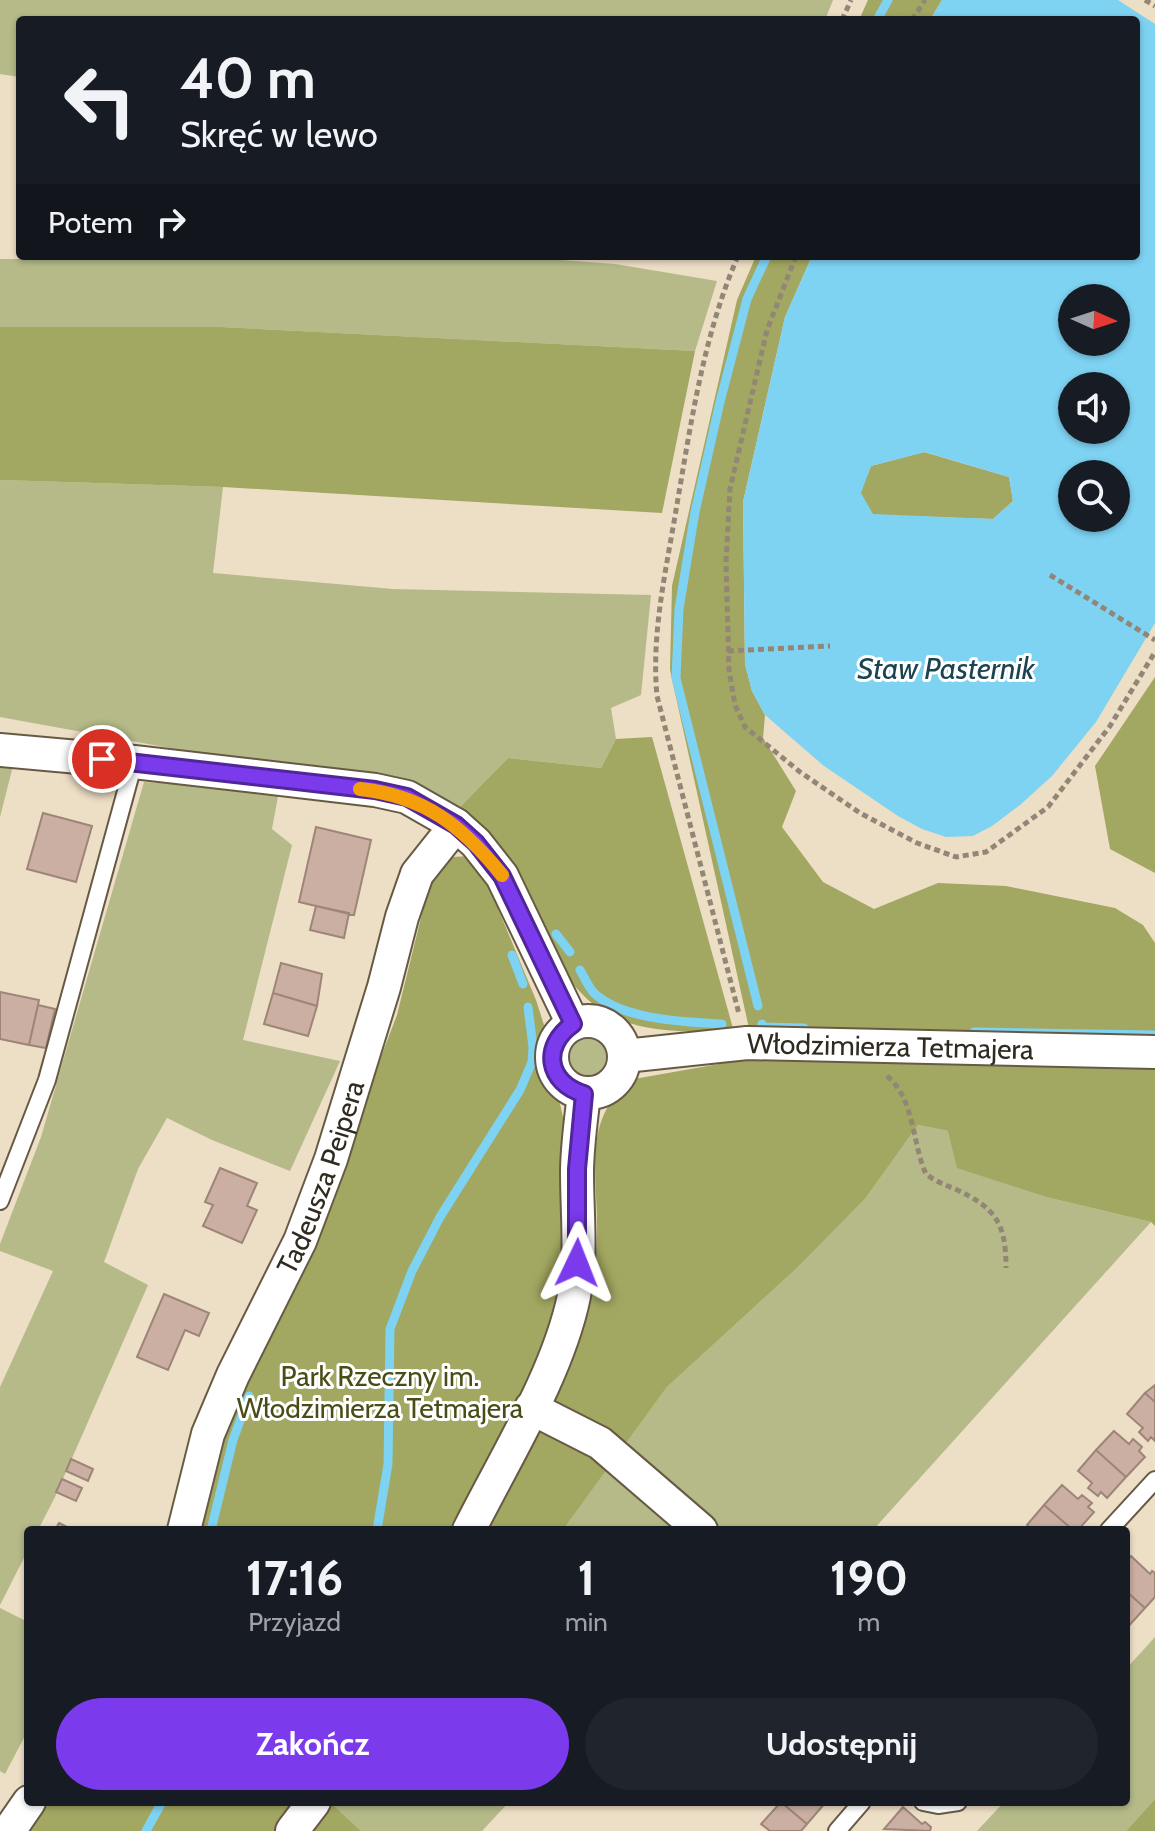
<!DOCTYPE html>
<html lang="pl">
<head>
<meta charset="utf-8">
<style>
	body { margin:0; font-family:Cabin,sans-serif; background:#20242c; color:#f1f3f6; height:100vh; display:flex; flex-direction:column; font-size:30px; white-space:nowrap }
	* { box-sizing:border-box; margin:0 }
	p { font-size:26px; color:#9ea1a6 }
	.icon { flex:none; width:44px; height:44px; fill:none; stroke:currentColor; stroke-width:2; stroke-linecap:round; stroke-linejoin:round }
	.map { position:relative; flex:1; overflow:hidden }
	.drawer { position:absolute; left:24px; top:1526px; width:1106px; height:280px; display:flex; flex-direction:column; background:#171b24; border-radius:8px; box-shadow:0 2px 6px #0004 }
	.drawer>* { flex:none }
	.hud { position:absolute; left:16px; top:16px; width:1124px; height:244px; border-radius:8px; box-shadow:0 2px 6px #0004; background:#171b24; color:#f1f3f6; overflow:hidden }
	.needle { width:52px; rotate:93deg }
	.buttons { position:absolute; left:1058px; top:284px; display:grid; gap:16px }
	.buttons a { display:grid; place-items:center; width:72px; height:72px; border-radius:50%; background:#171b24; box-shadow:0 2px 6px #0004; font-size:40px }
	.pin { position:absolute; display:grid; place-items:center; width:68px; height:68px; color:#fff; margin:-34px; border:4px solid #fff; border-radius:50%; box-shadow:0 2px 8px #0007 }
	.me { position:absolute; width:88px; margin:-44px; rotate:2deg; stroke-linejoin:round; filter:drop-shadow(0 0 6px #0008) }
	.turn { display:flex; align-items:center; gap:28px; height:168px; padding:0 32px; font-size:36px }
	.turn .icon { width:104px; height:104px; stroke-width:2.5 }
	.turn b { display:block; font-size:56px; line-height:68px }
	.then { display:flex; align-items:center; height:76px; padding:0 32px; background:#0003; gap:16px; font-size:30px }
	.eta { display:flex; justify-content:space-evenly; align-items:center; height:136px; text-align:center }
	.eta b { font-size:48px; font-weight:700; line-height:56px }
	.cta { display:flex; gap:16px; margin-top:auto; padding:16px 32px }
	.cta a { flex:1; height:92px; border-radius:48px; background:#7c3aed; color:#fff; font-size:32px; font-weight:700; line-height:92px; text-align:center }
	.cta a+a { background:#20242c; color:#f1f3f6 }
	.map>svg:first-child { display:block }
	.green { fill:#b5ba88 }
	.forest { fill:#a2a761 }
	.water { fill:#7ed2f2; fill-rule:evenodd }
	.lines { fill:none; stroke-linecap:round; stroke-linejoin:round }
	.stream { stroke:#7ed2f2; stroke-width:9 }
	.building { fill:#caafa2; stroke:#9e8479; stroke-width:2 }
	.service-casing { stroke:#675a45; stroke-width:20 }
	.minor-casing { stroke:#675a45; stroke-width:36 }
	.path { stroke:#928776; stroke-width:5; stroke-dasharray:6 4; stroke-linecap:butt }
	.service { stroke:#fff; stroke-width:16 }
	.minor { stroke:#fff; stroke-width:32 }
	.route-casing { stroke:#51269a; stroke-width:20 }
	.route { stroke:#7c3aed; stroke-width:14 }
	.slow { stroke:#f59e0b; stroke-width:14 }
	.labels { text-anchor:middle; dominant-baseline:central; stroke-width:6; stroke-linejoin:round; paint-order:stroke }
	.street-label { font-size:28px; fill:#302a21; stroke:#fff }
	.park-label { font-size:28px; fill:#494c17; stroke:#fff }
	.water-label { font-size:30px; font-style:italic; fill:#1d4350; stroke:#fff }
</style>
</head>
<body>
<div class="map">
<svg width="1155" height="1831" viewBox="0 0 1155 1831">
	<rect width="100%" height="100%" fill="#eddec6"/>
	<path class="green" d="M0,0H833L825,20H20V77L0,74Z
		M133,256H508L615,264L717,281L695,351L221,327H0V259H78Z
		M0,480L223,487L213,573L393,589L651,595L641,695L611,708L616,739L601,768L508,758L460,807L399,782L181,750L0,717Z
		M0,763L13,766L0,817Z
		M144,782L279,791L272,829L292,845L243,1040L340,1061L290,1171L212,1140L167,1118L138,1169L104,1262L148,1285L55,1497L38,1530H28V1550L0,1605V1387L53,1271L0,1251V1244L41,1137Z
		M570 1057a18 18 0 1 1 36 0a18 18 0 1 1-36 0Z
		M918,1125L948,1131L1050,1198L1151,1222L873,1530H563L667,1387L797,1268L865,1199Z
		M0,1608L28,1622V1730L5,1774L0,1771Z
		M1155,1637V1799L1126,1831H977L1004,1802H1126V1669Z
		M330,1802H509L482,1831H361Z"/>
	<path class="forest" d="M868,0H942L930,20H859Z
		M756,256H812L785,317L743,502L745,664L752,691L765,715L763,738L796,791L782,827L823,882L874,909L938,883L1006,886L1115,908L1143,925L1155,943V1038L750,1033L670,670L672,586L737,300Z
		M0,327H221L695,351L662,513L223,487L0,480Z
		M924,452L1009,477L1013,501L993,519L873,515L860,493L871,466Z
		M1155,677V873L1110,849L1095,766Z
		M652,737L734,1032C696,1031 654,1034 618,1019C553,992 532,898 493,843C484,830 471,819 460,807L508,758L601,768L616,739Z
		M471,856L479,863L536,1000L544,1025L540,1040L547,1075L557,1091L563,1117L565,1276L545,1343L517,1412L456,1530H167L249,1359L305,1256L397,1015L434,865L452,857Z
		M753,1058L1155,1063V1226L1151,1222L1050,1198L957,1168L948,1131L918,1125L865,1199L797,1268L667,1387L563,1530H486C506,1490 525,1450 545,1409C565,1369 587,1329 592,1284C594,1268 597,1252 597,1236C599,1179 579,1117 634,1079Z
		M28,1778V1802H302L279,1831H0Z
		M1155,1799V1831H1126Z
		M330,1802L361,1831H308Z"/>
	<path class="water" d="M942,0H1118L1155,24V623L1096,722L1052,776L1020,805L992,826L973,836L946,837L922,829L898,816L824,766L765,715L752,691L745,664L743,502L785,317L812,256H1136V20H930ZM1072,298H1116V342H1072ZM1072,386H1116V430H1072ZM925,452L1009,477L1013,501L993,519L873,514L861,493L871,466ZM1072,474H1116V518H1072Z"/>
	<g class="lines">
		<path class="stream" d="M877,20L888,0
			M556,934L570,952
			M512,955L523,984
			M580,970C584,977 588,986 593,992C621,1020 685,1022 722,1024
			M758,1006L676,678L679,609L695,512L720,402L747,299L767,256
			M762,1024L763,1027L804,1028
			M974,1032L1155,1035
			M211,1530L233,1440L249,1396
			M377,1530L388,1464L390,1329L412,1271L440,1217L520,1090L532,1062L533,1047L528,1007
			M146,1831L162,1802"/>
	</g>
	<path class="building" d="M43,813L92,826L76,882L27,869Z
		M316,827L371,840L354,915L299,902Z
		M316,906L349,913L344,938L310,930Z
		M281,963L322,974L317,1006L273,993Z
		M0,992L39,1000L29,1045L0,1039Z
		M273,993L317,1006L308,1036L264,1024Z
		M38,1005L55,1009L46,1048L29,1045Z
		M220,1168L257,1183L247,1206L257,1210L242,1243L203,1226L213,1205L205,1202Z
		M164,1294L209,1313L199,1336L185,1330L168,1370L137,1357Z
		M1155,1385V1402L1145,1393Z
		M1145,1393L1155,1402V1441L1151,1437L1148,1441L1139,1432L1143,1428L1127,1414Z
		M1114,1431L1129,1444L1133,1439L1142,1447L1139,1451L1145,1457L1126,1477L1096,1450Z
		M1096,1450L1126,1477L1107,1498L1101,1492L1098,1496L1088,1488L1092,1483L1078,1471Z
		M71,1459L93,1469L88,1481L66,1471Z
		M62,1479L82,1488L76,1501L56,1492Z
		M1062,1485L1078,1499L1082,1495L1092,1503L1088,1507L1094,1512L1078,1530H1073L1044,1505Z
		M1044,1505L1073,1530H1033L1027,1525Z
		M59,1523L73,1530H55Z
		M1131,1556L1150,1574L1152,1571L1155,1573V1597L1145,1608L1126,1591V1562Z
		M1126,1591L1145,1608L1126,1629Z
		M781,1802L807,1824L801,1831H770L761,1824Z
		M781,1802H826L807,1824Z
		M903,1807L922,1824L925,1822L931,1827L930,1831L884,1829Z"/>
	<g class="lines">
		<g class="service-casing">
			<path id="service" d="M0,1201L47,1080L134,762
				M1109,1530L1155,1480
				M923,1802L938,1805L958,1802
				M837,1831L862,1802"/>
		</g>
		<g class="minor-casing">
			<g id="minor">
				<path d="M0,750L134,762L375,790L407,797L456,825L476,843L502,876L573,1024"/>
				<circle cx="588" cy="1057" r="36"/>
				<path id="s1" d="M625,1056L747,1043L1155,1052"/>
				<path d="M531,1408L600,1443L701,1530"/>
				<path id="s2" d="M184,1530L208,1434L233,1375L300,1241L331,1159L384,987L402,917L417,874L456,825"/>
				<path d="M469,1530C505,1458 558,1374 574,1296C582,1256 577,1213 577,1173C577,1147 581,1120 584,1094"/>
				<path d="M9,1831L29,1802"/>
				<path d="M292,1831L314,1802"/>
			</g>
		</g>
		<path class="path" d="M1145,0L1155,6
			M842,20L851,0
			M912,20L925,0
			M738,256C703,336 691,424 676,510C666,571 651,634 657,696L739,1014
			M796,256L767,330L730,489L726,562L729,670L735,705L745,727L800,772L860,813L917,843L956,857L986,852L1048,807L1110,726L1155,652
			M1050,575L1155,640
			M728,651L830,646
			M887,1076C915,1099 912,1144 926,1174C935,1181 945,1185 955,1189C996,1208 1006,1223 1006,1268"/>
		<use href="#service" class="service"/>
		<use href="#minor" class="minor"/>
	</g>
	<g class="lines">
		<g class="route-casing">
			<path id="route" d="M102,759L375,790L407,797L456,825L476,843L502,876L573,1024C541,1046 547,1083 584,1094L577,1169V1263"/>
		</g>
		<use href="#route" class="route"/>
		<path class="slow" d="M360,789C425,796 462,826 502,875"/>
	</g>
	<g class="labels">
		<g class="street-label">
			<text stroke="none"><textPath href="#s1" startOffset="266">Włodzimierza Tetmajera</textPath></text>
			<text stroke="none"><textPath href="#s2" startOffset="380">Tadeusza Peipera</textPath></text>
		</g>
		<g class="park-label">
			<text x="380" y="1376">Park Rzeczny im.<tspan x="380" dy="32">Włodzimierza Tetmajera</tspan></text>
		</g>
		<g class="water-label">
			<text x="946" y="668">Staw Pasternik</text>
		</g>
	</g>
</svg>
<div class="buttons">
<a><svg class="needle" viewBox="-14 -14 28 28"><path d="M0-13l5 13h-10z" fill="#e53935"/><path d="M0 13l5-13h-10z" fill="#9ea1a6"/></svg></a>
<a><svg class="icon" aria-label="sound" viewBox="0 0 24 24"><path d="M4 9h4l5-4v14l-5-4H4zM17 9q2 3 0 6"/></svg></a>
<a><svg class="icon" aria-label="search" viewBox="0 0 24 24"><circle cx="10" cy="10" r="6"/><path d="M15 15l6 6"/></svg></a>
</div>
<div class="pin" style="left:102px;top:759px;background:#d93025"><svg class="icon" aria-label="arrive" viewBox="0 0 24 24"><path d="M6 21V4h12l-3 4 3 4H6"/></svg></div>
<svg class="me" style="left:577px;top:1263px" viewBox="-20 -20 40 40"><path d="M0-17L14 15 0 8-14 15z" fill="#7c3aed" stroke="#fff" stroke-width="4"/></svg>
<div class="hud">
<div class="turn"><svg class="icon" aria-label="left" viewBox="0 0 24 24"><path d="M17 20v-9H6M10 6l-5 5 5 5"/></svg><div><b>40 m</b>Skręć w lewo</div></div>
<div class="then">Potem<svg class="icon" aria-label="right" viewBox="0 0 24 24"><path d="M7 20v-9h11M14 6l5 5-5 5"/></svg></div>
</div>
<section class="drawer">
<div class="eta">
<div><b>17:16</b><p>Przyjazd</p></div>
<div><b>1</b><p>min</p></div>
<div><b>190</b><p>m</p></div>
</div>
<div class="cta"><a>Zakończ</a><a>Udostępnij</a></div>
</section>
</div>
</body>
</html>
